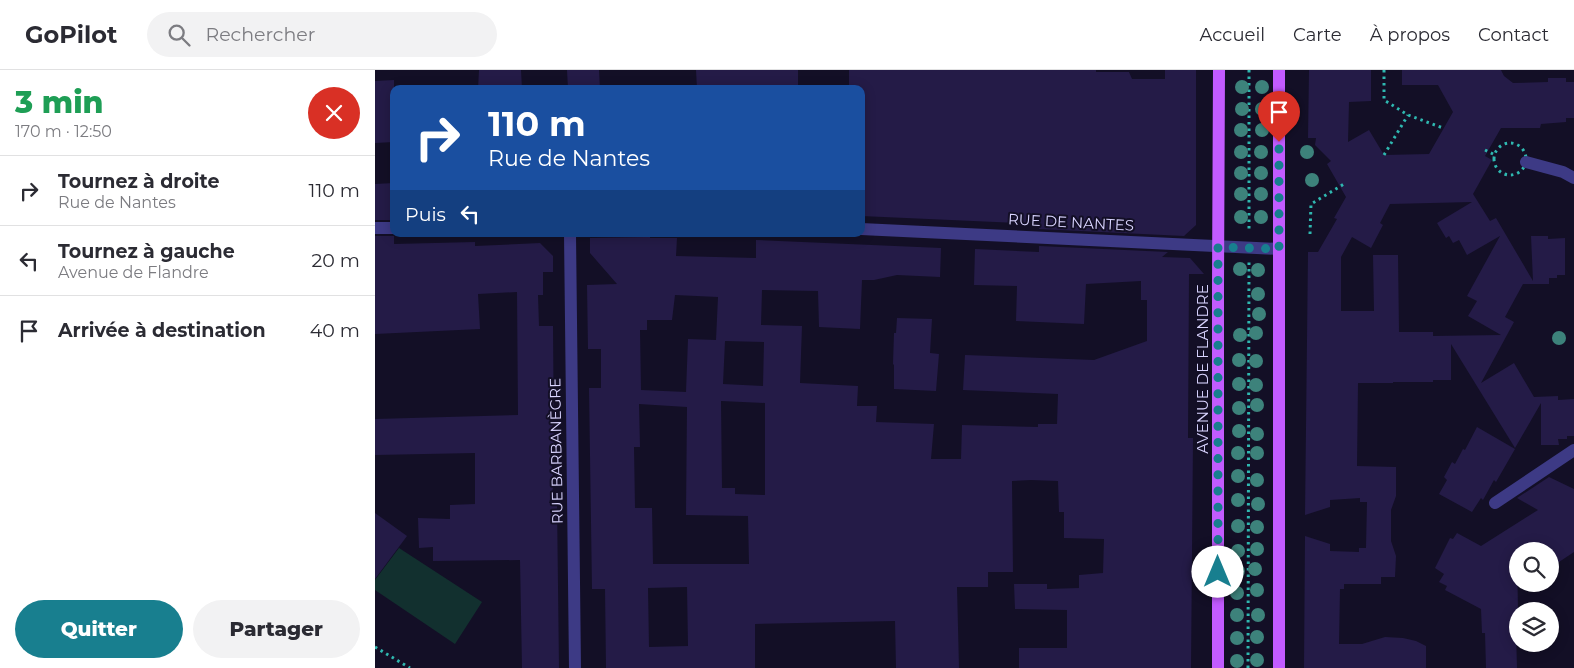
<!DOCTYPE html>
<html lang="fr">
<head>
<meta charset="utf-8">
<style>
	body { margin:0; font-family:Montserrat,sans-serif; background:#f2f2f3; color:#2b2b33; height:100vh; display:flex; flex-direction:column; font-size:19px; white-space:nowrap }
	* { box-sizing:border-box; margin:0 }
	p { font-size:16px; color:#7c7c81 }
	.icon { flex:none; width:28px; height:28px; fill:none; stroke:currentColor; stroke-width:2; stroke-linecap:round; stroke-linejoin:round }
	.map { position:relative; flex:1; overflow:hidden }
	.side { display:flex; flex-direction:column; background:#fff; width:375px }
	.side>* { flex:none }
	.top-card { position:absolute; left:15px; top:15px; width:475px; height:152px; border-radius:10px; box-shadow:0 2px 12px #0003; background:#1a4fa0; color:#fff; overflow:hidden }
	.tools { position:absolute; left:1134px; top:472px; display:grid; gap:10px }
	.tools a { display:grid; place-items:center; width:50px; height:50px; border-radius:50%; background:#fff; box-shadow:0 2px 12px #0003; font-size:25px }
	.pin { position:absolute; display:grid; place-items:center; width:42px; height:42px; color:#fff; margin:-51px -21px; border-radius:50% 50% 50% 0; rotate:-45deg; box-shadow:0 0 5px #0007 }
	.pin .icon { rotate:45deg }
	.me { position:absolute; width:55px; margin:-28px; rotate:0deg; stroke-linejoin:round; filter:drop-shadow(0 0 4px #0008) }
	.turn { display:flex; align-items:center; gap:18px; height:105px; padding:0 15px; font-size:22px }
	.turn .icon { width:65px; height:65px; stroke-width:2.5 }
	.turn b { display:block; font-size:35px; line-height:42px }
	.then { display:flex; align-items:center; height:48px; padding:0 15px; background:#0003; gap:10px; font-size:19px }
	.round { display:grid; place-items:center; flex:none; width:52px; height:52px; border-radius:26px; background:#f2f2f3 }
	.overview { display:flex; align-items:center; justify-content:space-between; height:85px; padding:0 15px }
	h1 { font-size:30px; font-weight:800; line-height:38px; color:#1e9e55 }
	.primary-button { display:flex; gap:10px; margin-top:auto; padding:10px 15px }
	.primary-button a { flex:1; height:58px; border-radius:30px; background:#187f8f; color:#fff; font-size:20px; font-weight:800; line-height:58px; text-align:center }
	.primary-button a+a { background:#f2f2f3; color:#2b2b33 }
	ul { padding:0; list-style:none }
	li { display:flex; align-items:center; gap:15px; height:70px; padding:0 15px; border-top:1px solid #e1e1e2 }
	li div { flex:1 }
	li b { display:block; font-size:19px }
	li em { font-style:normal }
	header { display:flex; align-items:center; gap:30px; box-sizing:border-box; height:70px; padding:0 25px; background:#fff; border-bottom:1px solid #e1e1e2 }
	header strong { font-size:24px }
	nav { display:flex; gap:28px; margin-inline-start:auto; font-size:18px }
	.search { width:350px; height:45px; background:#f2f2f3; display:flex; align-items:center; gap:12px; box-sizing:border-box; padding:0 18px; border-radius:28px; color:#7c7c81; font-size:19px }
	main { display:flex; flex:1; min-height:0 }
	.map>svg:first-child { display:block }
	.green { fill:#12302f }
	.building { fill:#241b47; fill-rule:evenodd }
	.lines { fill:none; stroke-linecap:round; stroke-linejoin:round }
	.path { stroke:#2fb8b0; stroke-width:3; stroke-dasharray:2.5 4; stroke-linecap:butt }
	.pedestrian { stroke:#3d3a85; stroke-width:12 }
	.minor { stroke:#3d3a85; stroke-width:12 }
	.primary { stroke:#c25bff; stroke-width:12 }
	.tree { fill:#3d827b }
	.route { stroke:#187f8f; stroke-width:9; stroke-dasharray:0 16.2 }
	.labels { text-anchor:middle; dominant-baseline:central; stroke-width:4; stroke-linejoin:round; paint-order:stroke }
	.street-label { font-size:15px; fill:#d9d4ff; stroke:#130f26 }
</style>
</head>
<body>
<header>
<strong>GoPilot</strong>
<div class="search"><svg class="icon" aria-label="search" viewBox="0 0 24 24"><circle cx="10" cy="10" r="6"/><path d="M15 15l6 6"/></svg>Rechercher</div>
<nav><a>Accueil</a><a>Carte</a><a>À propos</a><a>Contact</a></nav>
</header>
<main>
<section class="side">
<div class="overview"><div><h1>3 min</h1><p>170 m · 12:50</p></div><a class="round" style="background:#d93025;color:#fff"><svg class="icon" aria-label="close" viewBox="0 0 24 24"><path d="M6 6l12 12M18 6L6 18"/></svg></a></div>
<ul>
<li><svg class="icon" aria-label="right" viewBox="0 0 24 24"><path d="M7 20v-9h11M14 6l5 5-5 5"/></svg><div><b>Tournez à droite</b><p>Rue de Nantes</p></div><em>110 m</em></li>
<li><svg class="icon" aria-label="left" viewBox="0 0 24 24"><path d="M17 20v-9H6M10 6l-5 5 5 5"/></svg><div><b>Tournez à gauche</b><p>Avenue de Flandre</p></div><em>20 m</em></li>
<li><svg class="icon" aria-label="arrive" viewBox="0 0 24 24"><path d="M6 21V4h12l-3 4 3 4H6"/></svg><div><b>Arrivée à destination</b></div><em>40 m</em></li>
</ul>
<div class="primary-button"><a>Quitter</a><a>Partager</a></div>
</section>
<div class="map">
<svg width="1199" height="598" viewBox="0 0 1199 598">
	<rect width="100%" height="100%" fill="#130f26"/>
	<path class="green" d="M24,478L107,532L80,574L0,520V510Z"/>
	<path class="building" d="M104,0H146L147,19H103Z
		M192,0H224L225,19H193Z
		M321,0H423V19H322Z
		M474,0H721V2H754L757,9H790V0H821V155L809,166L664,159V154L486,146V119H490V87H486V19H474Z
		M934,0H996V31L974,32L973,72L994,60L1009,85L1054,84L1078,42L1063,15H1027V0H1126L1129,6L1138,13L1173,12V8H1191V12H1199V48H1191V52L1166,54L1165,58H1126L1110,86L1117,90L1098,124L1115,151L1121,148L1158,211L1156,166H1173V169L1190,168V205H1182V208H1174V214H1148L1130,247L1139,252L1106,313L1139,293L1159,327L1183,326V330L1199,329V366H1192V369H1183L1184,375H1166V333L1140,378L1076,274V310H1058V312H1018V313H983L982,396L1021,397V426L1016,440V471L1021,486L1020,507H1006V514H969V519H965L964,574H987L1010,567L1028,568L1041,571L1051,576V598H929L930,466L955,474V481L984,482V478H991L992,432H985V428L955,430V437L930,445L933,182H943L962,149L959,148L971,127L952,94L956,91L940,75L941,68H933ZM1097,132L1062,153L1071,168L1074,166L1078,173L1084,170L1092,185L1125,166L1092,226L1102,231L1093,246L1126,265L1058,266V262H1024L1023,185H998L999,241H966V187L977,167L996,178L1008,155L1005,153L1015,134Z
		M19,10V72L0,73V11Z
		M19,113V150H0V114Z
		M0,166H19V174L100,172V176L165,173L178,186V202H168V225H163L164,256H178L179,381L174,376L179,414L174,433H182L184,598H147L145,490L58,491V477L44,478L43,448L75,449V435L100,434V383L0,385V349L143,345L142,222L103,224L105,259L0,264Z
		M275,167V168H302L301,186L381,188V170L566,178L565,207L522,205L499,210H487L485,259L444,257L443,221L387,220L386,255L427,256L425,313L483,316L482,336H502L501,352L559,354L556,389H586L587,355L663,357V354H682L683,324L588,320L590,285L719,290L772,271V230H766V211L711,214L709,254L641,251L642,216L599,215L600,179L664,182V176L793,182L787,187L815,188L829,204H814L813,368H818L816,598H644V578H692V540L640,539L639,514H672V519L704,518V505L728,503L729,469L689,468V442H684L683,411L656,410L637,411L638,502H613V517H582L584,598H521L520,551L380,554V598H231L230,519H217L214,318H226V279H213L212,215L242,214L215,183V168ZM300,225L343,227L341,270L313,269L311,322L266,320L265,260H272V250H297ZM350,271L389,272L388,316L348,314ZM346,331L390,333V425L360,424V418H347ZM264,334L312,337L311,445L373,446L374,494H278L277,438H260L259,377H265ZM312,517L313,576L274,577L273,518Z
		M522,248L557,249L555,283L564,284L561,321L519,319V295L518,294L519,263H521Z
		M1102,357L1140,379L1121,412L1119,410L1108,430L1106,428L1097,442L1064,424L1072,410L1069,407L1077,392L1080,394L1088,379L1090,380Z
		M1174,407L1199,419V482L1175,498V481H1142L1143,541L1142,561H1141L1142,598H1111L1110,563H1107L1106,539L1070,520L1072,516L1064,512L1069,504L1060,498L1075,468L1078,469L1082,463L1106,476L1163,440L1142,428Z
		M0,443L32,466L0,509Z"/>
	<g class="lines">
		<path class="path" d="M874,0V162
			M1009,0V30L1033,45L1068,58
			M1119 89a16 16 0 1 1 32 0a16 16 0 1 1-32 0Z
			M1110,80L1120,85
			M1009,85L1033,45
			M935,164L936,134L969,114
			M0,577L35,598
			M873,598L874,192"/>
		<path class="pedestrian" d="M1151,92L1188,102L1199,108
			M1120,433L1199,380"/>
		<path class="minor" d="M0,158H19
			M486,159L904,179
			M195,164L200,598"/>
		<path class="primary" d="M843,598V215L844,0
			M904,598V0"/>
	</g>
	<g class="tree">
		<circle cx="867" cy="17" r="7"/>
		<circle cx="887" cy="17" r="7"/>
		<circle cx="867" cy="39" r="7"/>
		<circle cx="887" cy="39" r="7"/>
		<circle cx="866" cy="60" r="7"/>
		<circle cx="887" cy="60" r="7"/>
		<circle cx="866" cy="82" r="7"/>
		<circle cx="886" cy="82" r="7"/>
		<circle cx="932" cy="82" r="7"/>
		<circle cx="866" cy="103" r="7"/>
		<circle cx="886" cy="103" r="7"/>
		<circle cx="937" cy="110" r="7"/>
		<circle cx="866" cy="124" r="7"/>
		<circle cx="886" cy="124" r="7"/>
		<circle cx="866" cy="147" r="7"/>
		<circle cx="886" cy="147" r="7"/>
		<circle cx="865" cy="199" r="7"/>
		<circle cx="883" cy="200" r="7"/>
		<circle cx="883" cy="224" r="7"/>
		<circle cx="884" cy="244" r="7"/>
		<circle cx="881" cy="263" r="7"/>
		<circle cx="865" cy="265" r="7"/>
		<circle cx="1184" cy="268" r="7"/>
		<circle cx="864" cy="290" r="7"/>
		<circle cx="881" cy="291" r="7"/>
		<circle cx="864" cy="314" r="7"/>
		<circle cx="881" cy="315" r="7"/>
		<circle cx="882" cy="335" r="7"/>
		<circle cx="864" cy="338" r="7"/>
		<circle cx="864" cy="361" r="7"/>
		<circle cx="882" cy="364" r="7"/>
		<circle cx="863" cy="383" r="7"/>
		<circle cx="882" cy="383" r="7"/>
		<circle cx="863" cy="406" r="7"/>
		<circle cx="882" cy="410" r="7"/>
		<circle cx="863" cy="430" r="7"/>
		<circle cx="883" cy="434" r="7"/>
		<circle cx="863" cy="456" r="7"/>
		<circle cx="882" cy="457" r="7"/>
		<circle cx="882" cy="479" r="7"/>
		<circle cx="863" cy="481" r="7"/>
		<circle cx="880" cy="499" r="7"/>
		<circle cx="863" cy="501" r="7"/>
		<circle cx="882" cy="520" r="7"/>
		<circle cx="862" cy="523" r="7"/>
		<circle cx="862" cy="545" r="7"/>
		<circle cx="883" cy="545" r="7"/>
		<circle cx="882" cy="567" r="7"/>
		<circle cx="862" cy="568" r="7"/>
		<circle cx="882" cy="590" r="7"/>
		<circle cx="862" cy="591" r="7"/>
	</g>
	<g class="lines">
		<path class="route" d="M843,502V177L904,179V72"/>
	</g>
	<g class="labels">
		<g class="street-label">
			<text transform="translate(696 152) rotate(3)">RUE DE NANTES</text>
			<text transform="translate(827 299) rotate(-90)">AVENUE DE FLANDRE</text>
			<text transform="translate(181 381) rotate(-91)">RUE BARBANÈGRE</text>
		</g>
	</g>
</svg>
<div class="tools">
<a><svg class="icon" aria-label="search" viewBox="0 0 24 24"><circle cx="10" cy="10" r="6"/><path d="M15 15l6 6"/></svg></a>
<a><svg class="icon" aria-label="layers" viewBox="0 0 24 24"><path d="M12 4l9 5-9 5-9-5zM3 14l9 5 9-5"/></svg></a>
</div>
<div class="pin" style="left:904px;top:72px;background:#d93025"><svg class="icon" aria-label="arrive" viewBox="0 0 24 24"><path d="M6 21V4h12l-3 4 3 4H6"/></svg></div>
<svg class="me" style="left:843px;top:502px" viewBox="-20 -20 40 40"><circle r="19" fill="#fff"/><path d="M0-13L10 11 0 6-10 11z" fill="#187f8f"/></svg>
<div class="top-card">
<div class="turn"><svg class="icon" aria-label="right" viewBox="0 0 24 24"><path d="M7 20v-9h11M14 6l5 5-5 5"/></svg><div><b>110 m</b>Rue de Nantes</div></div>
<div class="then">Puis<svg class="icon" aria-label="left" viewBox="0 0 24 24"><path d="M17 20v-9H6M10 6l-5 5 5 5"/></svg></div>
</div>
</div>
</main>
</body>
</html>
